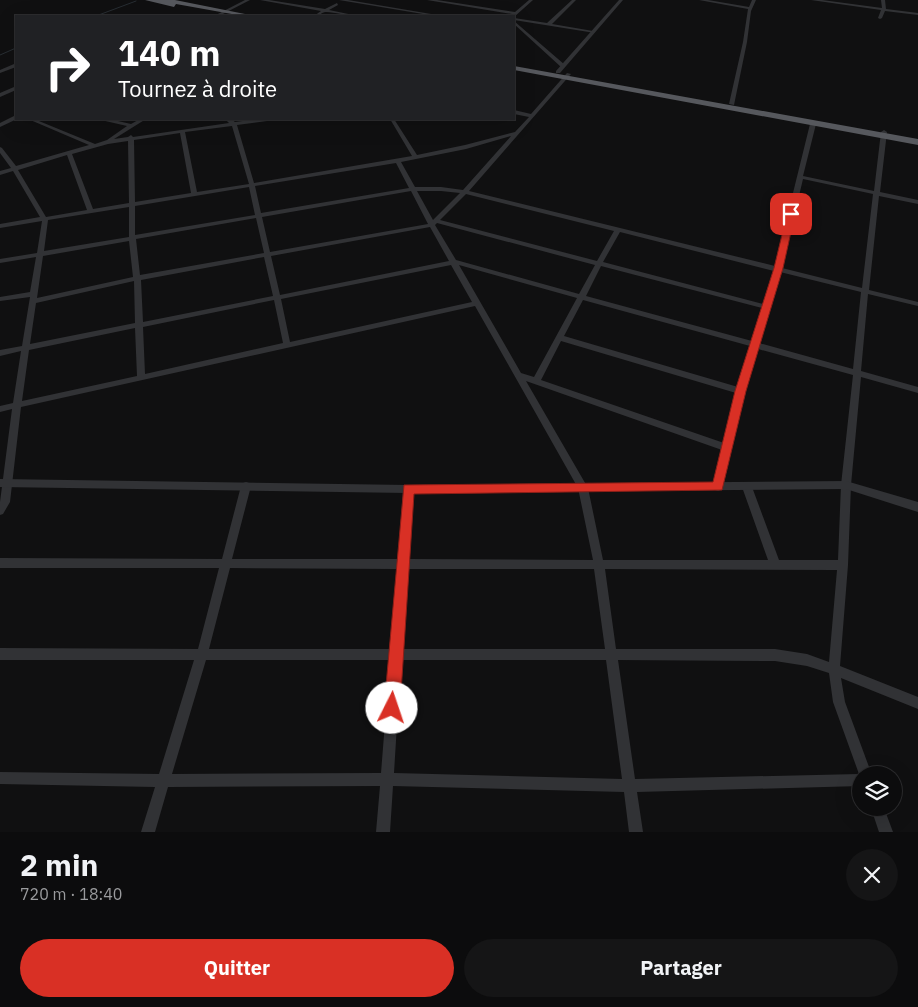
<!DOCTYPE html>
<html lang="fr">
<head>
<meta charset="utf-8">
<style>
	body { margin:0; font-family:"IBM Plex Sans",sans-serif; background:#151516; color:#f1f3f6; height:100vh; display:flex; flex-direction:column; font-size:19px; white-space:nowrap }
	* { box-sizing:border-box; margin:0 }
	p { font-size:16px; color:#9a9b9d }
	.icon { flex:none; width:28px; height:28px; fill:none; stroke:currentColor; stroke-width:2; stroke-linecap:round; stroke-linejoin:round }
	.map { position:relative; height:832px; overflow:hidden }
	.sheet { display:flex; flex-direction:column; background:#0c0c0d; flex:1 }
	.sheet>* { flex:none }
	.banner { position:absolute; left:15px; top:15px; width:500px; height:105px; border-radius:0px; box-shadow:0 5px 20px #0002,0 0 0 1px #2c2c2e; background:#202124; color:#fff; overflow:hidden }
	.fabs { position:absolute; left:852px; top:766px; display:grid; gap:10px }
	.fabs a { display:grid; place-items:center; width:50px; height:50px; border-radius:50%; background:#0c0c0d; box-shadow:0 5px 20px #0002,0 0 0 1px #2c2c2e; font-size:25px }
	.pin { position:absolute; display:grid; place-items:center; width:42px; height:42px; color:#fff; margin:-21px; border-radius:10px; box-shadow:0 2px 8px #0006 }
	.me { position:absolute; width:55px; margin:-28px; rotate:4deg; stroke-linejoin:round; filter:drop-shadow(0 0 4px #0008) }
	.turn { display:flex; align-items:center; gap:18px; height:105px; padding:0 20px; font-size:22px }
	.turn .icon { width:65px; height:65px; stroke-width:2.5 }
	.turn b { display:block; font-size:35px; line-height:42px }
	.round { display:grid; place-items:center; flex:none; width:52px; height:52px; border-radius:26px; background:#151516 }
	.head { display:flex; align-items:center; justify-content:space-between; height:85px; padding:0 20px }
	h1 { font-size:30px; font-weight:700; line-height:38px }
	.primary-button { display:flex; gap:10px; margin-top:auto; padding:10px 20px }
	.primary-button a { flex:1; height:58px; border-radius:30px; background:#d93025; color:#fff; font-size:20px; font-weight:700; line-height:58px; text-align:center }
	.primary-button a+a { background:#151516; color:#f1f3f6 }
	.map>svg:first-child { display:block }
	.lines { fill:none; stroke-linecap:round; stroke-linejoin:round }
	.stream { stroke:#282e33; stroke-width:1 }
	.minor { fill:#313235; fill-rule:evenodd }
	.tertiary { fill:#313235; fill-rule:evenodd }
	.trunk { fill:#56585d; fill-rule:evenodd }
	.route { fill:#d93025; stroke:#8d1f18 }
</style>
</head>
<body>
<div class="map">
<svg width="918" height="832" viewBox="0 0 918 832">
	<rect width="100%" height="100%" fill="#101011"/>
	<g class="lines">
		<path class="stream" d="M96,16L136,1
			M0,55L16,48"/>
		<path class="minor" d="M245,0H250L219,16H214Z
			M260,0H269L325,9L337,3L338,5L329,10L358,16C349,17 332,11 325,12C321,13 319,16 314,16L321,11Z
			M339,0H348L443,16H435Z
			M427,0H437L515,12L529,0H533L514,17L510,16L512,14Z
			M572,0H576L552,24L593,31L595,33L514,20V18L547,23Z
			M699,0H708L749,7L752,0H756L751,11L747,42L734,105L729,104L743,42L748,9Z
			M811,0H822L882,8L881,0H885L886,9L918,13V15L885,11L882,18L880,19L878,18L881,10Z
			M514,21L565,65V67H561L514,24Z
			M14,64H16V67L0,73V70Z
			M567,73L571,74L469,191L775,266L810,124L813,122L816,124L803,176L874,191L881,132L884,130L887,132L880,192L918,200V204L879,196L869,290L918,302V306L868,294L861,371L918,387V393L861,377L851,485L848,565L840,666L918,697V709L841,678L845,702L872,775H861V786L637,792L643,832H629L624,792L393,786L390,832H376L380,786L168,787L155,832H141L155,787L0,784V772L159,774L194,660H0V648L198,649L219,568H0V558L222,559L241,486L243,483L246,482L249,483L251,486L232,559H398L403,489L405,486L408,485L411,486L413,489L408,559L593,560L578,488L475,306L21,407L10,502L3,514L0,515V502L12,409L0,412V406L13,403L21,351L0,356V350L22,346L30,297L0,301V297L30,292L36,257L0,263V259L37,253L42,221L0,228V224L40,217L13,171L0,175V171L11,168L0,153V147L2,148L16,166L89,145L28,119H34L95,144L107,140L127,126L101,120V119H109L131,124L140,119H146L114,139L128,137L131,135L133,137L229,123L226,120L228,119H231L235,122L258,119H269L267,121L237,125L254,183L412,156L390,119H394L417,155L465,145L515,132L529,117L514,114V110L531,114ZM232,126L249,184L197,192L185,132ZM180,133L191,193L135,202L134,140ZM511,136L463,190L441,187H415L401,162L466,149ZM128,141L129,203L93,209L72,154L108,144ZM67,155L87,210L46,217L18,170ZM396,163L409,188L261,213L255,186ZM803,179L873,194L862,288L782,268ZM249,187L255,215L135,235V206ZM411,191L428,224L270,252L262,217ZM417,191H441L460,193L433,220ZM466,194L614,231L597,261L440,220ZM129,207V237L44,251L48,220ZM256,218L264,253L140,275L136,239ZM437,223L595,265L579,294L456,260L435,225ZM430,227L449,261L280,295L271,256ZM620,232L774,271L763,304L603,262ZM129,241L133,277L37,298L43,256ZM264,257L273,296L143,322L141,280ZM451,265L472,302L290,342L281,299ZM459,265L577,298L534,377L521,373ZM601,266L762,308L752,341L586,296ZM780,272L861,292L853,369L759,343ZM134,281L135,323L30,344L36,303ZM274,300L283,343L145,374L143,327ZM583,300L750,346L738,387L564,336ZM135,328L137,376L22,401L29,350ZM561,341L736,393L724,443L541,380ZM758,349L853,375L841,485L838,560H779L752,487L750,484L747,483L744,484L742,487L768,560H603L588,488L526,381L722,450L713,487L715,490L718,491L721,490L723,487L745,391ZM230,568L397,569L391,649H209ZM407,569H594L605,649H402ZM605,569L837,570L829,662L807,654L775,649H616ZM206,660H390L381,773L172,774ZM401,660H606L622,779L394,773ZM618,660L775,661L807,666L829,673L833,702L859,774L635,779Z
			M14,87H16V90L0,97V93Z
			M16,115L17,119L0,127V123Z
			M871,808H884L893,832H879Z"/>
		<path class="tertiary" d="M619,0H623L560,73H556V71Z
			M0,479L408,485L846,481L918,502V512L846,489L408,493L0,487Z"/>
		<path class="trunk" d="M145,0H175L255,16H243L176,4L174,7Z
			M514,66L918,139V145L514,70Z"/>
	</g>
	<path class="route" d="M791,211L795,214L783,268L746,391L722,490L414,494L400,708L397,713L392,715L386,713L384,708L404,485L713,482L735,391L774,268L787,214Z"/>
</svg>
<div class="fabs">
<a><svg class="icon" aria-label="layers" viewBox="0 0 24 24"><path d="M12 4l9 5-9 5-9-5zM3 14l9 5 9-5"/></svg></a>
</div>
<div class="pin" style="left:791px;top:214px;background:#d93025"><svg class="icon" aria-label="arrive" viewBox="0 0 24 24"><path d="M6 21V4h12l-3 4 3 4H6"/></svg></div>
<svg class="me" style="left:392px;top:708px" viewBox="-20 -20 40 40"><circle r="19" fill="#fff"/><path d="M0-13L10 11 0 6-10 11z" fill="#d93025"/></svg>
<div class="banner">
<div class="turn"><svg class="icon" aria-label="right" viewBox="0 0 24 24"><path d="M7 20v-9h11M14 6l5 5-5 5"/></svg><div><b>140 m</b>Tournez à droite</div></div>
</div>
</div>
<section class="sheet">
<div class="head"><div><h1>2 min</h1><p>720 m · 18:40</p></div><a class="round"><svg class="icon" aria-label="close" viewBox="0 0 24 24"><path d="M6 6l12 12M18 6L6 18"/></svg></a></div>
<div class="primary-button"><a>Quitter</a><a>Partager</a></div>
</section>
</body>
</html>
